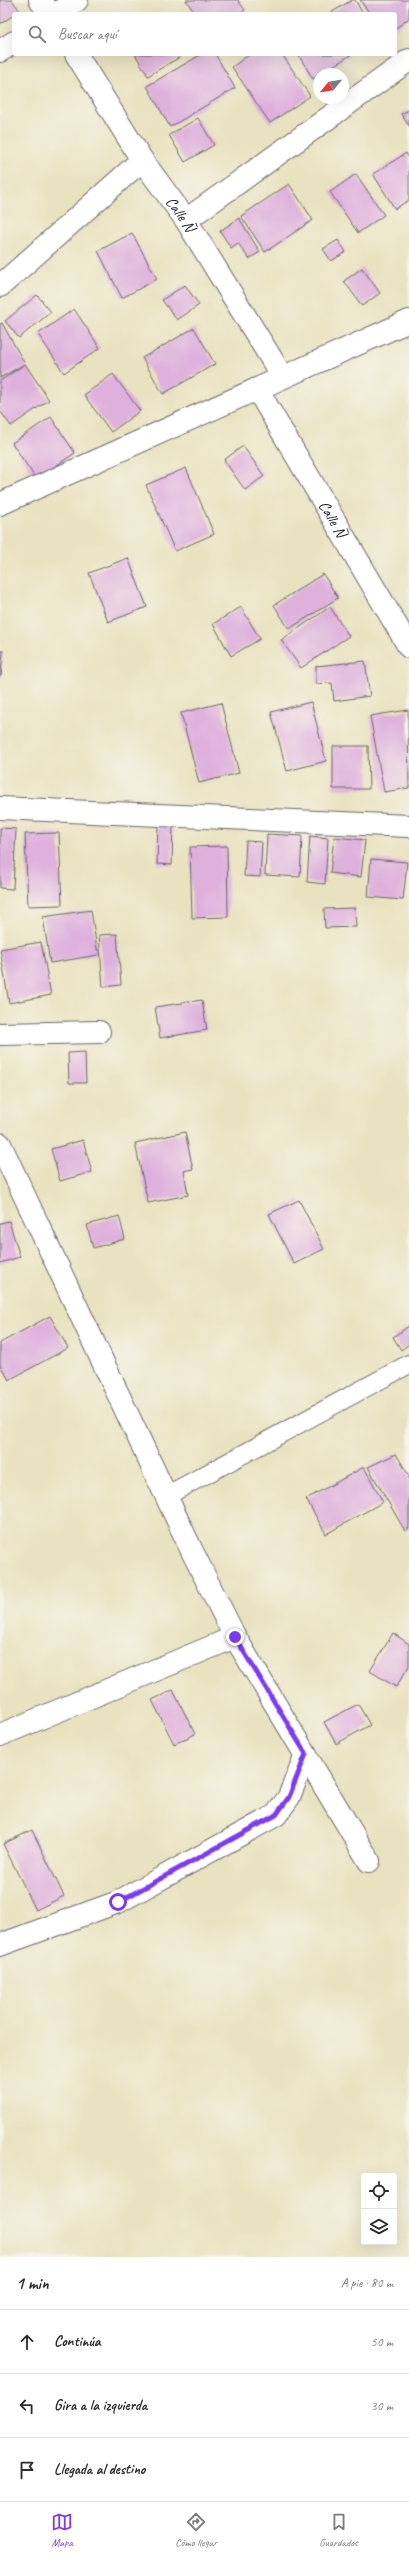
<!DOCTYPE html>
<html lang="es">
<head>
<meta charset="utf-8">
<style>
  body { margin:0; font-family:Caveat,sans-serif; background:#f2f2f3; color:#2b2b33 }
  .controls { position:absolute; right:12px; bottom:12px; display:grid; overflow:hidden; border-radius:4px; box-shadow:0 4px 16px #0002 }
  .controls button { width:36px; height:36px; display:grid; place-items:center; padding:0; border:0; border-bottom:1px solid #e1e1e2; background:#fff; color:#2b2b33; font:20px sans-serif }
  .compass { position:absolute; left:313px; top:68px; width:36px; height:36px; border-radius:50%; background:#fff; box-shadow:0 4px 16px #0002; rotate:240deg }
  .stop { position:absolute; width:12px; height:12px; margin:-9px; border:3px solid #7c3aed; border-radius:50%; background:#fff }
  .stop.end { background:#7c3aed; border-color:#fff; box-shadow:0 1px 4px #0008 }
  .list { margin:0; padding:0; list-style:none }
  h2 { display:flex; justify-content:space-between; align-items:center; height:52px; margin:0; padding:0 16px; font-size:17px }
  h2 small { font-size:13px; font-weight:400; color:#7c7c81 }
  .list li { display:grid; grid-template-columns:26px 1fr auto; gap:12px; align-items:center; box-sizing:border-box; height:64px; padding:0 16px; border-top:1px solid #e1e1e2 }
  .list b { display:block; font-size:15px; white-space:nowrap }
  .list em { font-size:13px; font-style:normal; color:#7c7c81 }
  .icon { flex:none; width:22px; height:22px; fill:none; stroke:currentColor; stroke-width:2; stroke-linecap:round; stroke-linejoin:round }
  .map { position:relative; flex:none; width:409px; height:2257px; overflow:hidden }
  .search { position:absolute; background:#fff; box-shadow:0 4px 16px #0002; left:12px; right:12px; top:12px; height:44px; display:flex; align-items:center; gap:10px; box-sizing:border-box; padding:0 14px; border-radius:4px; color:#7c7c81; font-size:15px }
  .sheet { height:244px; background:#fff }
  nav { display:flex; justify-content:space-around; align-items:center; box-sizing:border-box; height:56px; border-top:1px solid #e1e1e2; background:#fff; font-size:11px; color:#7c7c81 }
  nav a { display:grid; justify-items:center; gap:2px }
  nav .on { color:#7c3aed }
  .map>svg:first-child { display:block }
</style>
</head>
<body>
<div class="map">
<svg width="409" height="2257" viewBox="0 0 409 2257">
  <rect width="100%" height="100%" fill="#f7f3e8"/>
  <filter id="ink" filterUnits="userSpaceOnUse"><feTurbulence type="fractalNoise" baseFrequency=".025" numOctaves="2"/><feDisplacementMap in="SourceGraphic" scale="8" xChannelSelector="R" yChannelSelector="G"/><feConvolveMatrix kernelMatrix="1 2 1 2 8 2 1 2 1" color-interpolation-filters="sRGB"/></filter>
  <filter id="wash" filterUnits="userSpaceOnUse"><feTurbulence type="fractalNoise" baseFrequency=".012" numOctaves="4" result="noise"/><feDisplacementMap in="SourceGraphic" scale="16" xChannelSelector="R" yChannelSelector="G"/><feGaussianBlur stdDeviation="0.9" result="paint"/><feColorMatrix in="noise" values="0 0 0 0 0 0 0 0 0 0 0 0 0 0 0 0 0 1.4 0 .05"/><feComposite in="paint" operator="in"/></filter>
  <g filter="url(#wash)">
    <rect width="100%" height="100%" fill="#e9e2c0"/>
    <g id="blocks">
      <path fill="#deb1dd" d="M0,0H12L20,11L0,24Z
        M186,0H238L245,10L240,14H195Z
        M352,0H355L363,14H329Z
        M360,0H409V18L395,29V14H370Z
        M135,54H185L148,76Z
        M202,54H215L235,88L170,127L147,86Z
        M250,54H282L310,96L270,123L232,67Z
        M298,54H352L313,79Z
        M409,110V126L401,114Z
        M198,118L214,145L185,162L169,135Z
        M406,153L409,158V200L395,209L373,174Z
        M356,174L384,215L358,233L330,192Z
        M289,184L313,220L265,252L241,216Z
        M239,218L260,252L249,259L238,243L231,248L220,231Z
        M132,233L157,279L122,298L98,251Z
        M338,240L346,252L331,261L323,249Z
        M362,268L380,293L362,306L344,281Z
        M185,285L199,305L177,320L162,300Z
        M37,295L51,312L19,338L5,321Z
        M74,309L100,348L64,373L38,334Z
        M2,323L25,364L0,378V324Z
        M194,328L215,364L163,394L142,358Z
        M25,364L49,400L11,426L0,411V381Z
        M113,374L140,411L111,432L84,395Z
        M51,417L75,453L36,479L12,443Z
        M243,446L264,476L245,490L224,460Z
        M186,468L214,534L175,551L146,485Z
        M128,558L147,607L108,622L89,573Z
        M323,574L338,598L289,629L274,605Z
        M241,607L260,639L231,656L213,624Z
        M330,607L349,636L301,668L281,640Z
        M0,651H3L1,676H0Z
        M365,661L370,696L334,701L332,683L316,684V666Z
        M311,702L326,761L287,771L271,712Z
        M221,703L239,773L199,783L181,713Z
        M408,710L409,788L384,792L370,716Z
        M333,746H368L369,789H333Z
        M158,822L173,823L172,865L157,864Z
        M0,828L16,829L13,889L0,888Z
        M59,833L62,905L28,906L25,834Z
        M267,834L302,836L300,877L265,875Z
        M310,836L328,838L325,884L307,882Z
        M334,837L365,840L361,877L330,873Z
        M246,841L262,842L260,877L244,876Z
        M227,846L228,917L192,918L190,847Z
        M371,859L407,862L403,900L368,897Z
        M355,908L356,927L325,928L324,909Z
        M91,910L98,955L50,963L43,917Z
        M117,934L121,985L103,987L99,935Z
        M41,942L51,995L9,1003L0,949Z
        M202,1000L207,1030L160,1038L155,1007Z
        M85,1052L86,1083H69L68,1053Z
        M185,1132L193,1169L184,1171L188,1195L148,1203L135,1143Z
        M83,1140L92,1172L60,1181L51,1149Z
        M299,1200L324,1249L294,1264L269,1214Z
        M119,1216L125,1239L93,1248L87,1225Z
        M9,1221L20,1257L0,1263V1223Z
        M50,1316L68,1348L9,1380L0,1365V1343Z
        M409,1326V1344L401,1350L393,1337Z
        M396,1454L409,1476V1528L405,1531L368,1467Z
        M364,1467L383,1502L326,1534L306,1499Z
        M393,1633L409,1644V1666L396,1687L370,1671Z
        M173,1690L195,1734L174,1744L152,1700Z
        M358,1704L370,1725L336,1744L324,1722Z
        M32,1830L64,1896L36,1910L3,1844Z"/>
    </g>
  </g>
  <g filter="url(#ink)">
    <use href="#blocks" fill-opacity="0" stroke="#68656a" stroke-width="1"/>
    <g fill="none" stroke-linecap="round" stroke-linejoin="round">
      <g stroke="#68656a" stroke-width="20">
        <path id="service" d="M166,1496L409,1364"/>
      </g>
      <g stroke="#68656a" stroke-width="24">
        <g id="minor">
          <path d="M40,0L50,14"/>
          <path d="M56,14L77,0"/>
          <path d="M0,51L14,42"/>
          <path id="s1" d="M76,54L142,160L186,220L282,376"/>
          <path d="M186,220L409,60"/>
          <path d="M0,286L142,160"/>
          <path id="s2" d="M257,389L409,647"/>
          <path d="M0,504L409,321"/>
          <path d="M0,808L409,826"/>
          <path d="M0,1034L99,1032"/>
          <path d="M0,1144L193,1553L235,1637L369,1861"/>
          <path d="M0,1735L235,1637"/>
          <path d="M0,1945L118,1902L276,1815L289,1797L306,1754"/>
        </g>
      </g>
      <use href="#service" stroke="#fff" stroke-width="18"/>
      <use href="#minor" stroke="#fff" stroke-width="22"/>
    </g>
  </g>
  <g fill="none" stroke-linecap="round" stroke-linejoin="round" filter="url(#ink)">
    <path stroke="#7c3aed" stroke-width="5" d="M118,1902L276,1815L289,1797L306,1754L235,1637"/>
  </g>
  <g text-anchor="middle" stroke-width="3.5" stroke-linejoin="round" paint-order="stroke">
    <g font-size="16" fill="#22223b" stroke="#f7f3e8">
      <text dy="6" stroke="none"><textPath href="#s1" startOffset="191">Calle Ñ</textPath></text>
      <text dy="6" stroke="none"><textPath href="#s2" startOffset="150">Calle Ñ</textPath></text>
    </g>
  </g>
</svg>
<div class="controls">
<button><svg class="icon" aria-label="locate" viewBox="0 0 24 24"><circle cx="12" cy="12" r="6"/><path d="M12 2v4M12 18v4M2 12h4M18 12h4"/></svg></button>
<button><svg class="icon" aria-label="layers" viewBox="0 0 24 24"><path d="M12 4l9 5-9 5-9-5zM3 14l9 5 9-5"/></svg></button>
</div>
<svg class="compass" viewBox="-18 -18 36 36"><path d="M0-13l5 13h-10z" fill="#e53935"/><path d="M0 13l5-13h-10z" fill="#7c7c81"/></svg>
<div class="stop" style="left:118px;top:1902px"></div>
<div class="stop end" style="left:235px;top:1637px"></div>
<div class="search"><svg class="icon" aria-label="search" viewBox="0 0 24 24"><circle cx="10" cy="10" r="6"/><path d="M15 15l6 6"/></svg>Buscar aquí</div>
</div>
<section class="sheet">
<h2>1 min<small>A pie · 80 m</small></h2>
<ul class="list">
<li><svg class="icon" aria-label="ahead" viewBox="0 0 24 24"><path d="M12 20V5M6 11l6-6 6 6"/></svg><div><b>Continúa</b></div><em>50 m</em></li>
<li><svg class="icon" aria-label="left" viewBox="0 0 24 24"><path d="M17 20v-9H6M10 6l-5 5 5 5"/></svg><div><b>Gira a la izquierda</b></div><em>30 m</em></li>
<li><svg class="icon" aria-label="arrive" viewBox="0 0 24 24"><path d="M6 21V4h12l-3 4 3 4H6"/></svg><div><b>Llegada al destino</b></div></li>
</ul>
</section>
<nav>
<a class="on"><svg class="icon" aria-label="map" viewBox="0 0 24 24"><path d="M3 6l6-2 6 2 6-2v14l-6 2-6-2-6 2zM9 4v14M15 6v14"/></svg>Mapa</a>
<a><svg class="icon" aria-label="directions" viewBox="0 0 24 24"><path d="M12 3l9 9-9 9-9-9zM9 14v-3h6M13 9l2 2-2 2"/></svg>Cómo llegar</a>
<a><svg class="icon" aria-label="saved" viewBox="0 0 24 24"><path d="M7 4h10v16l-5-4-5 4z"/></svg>Guardados</a>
</nav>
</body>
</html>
